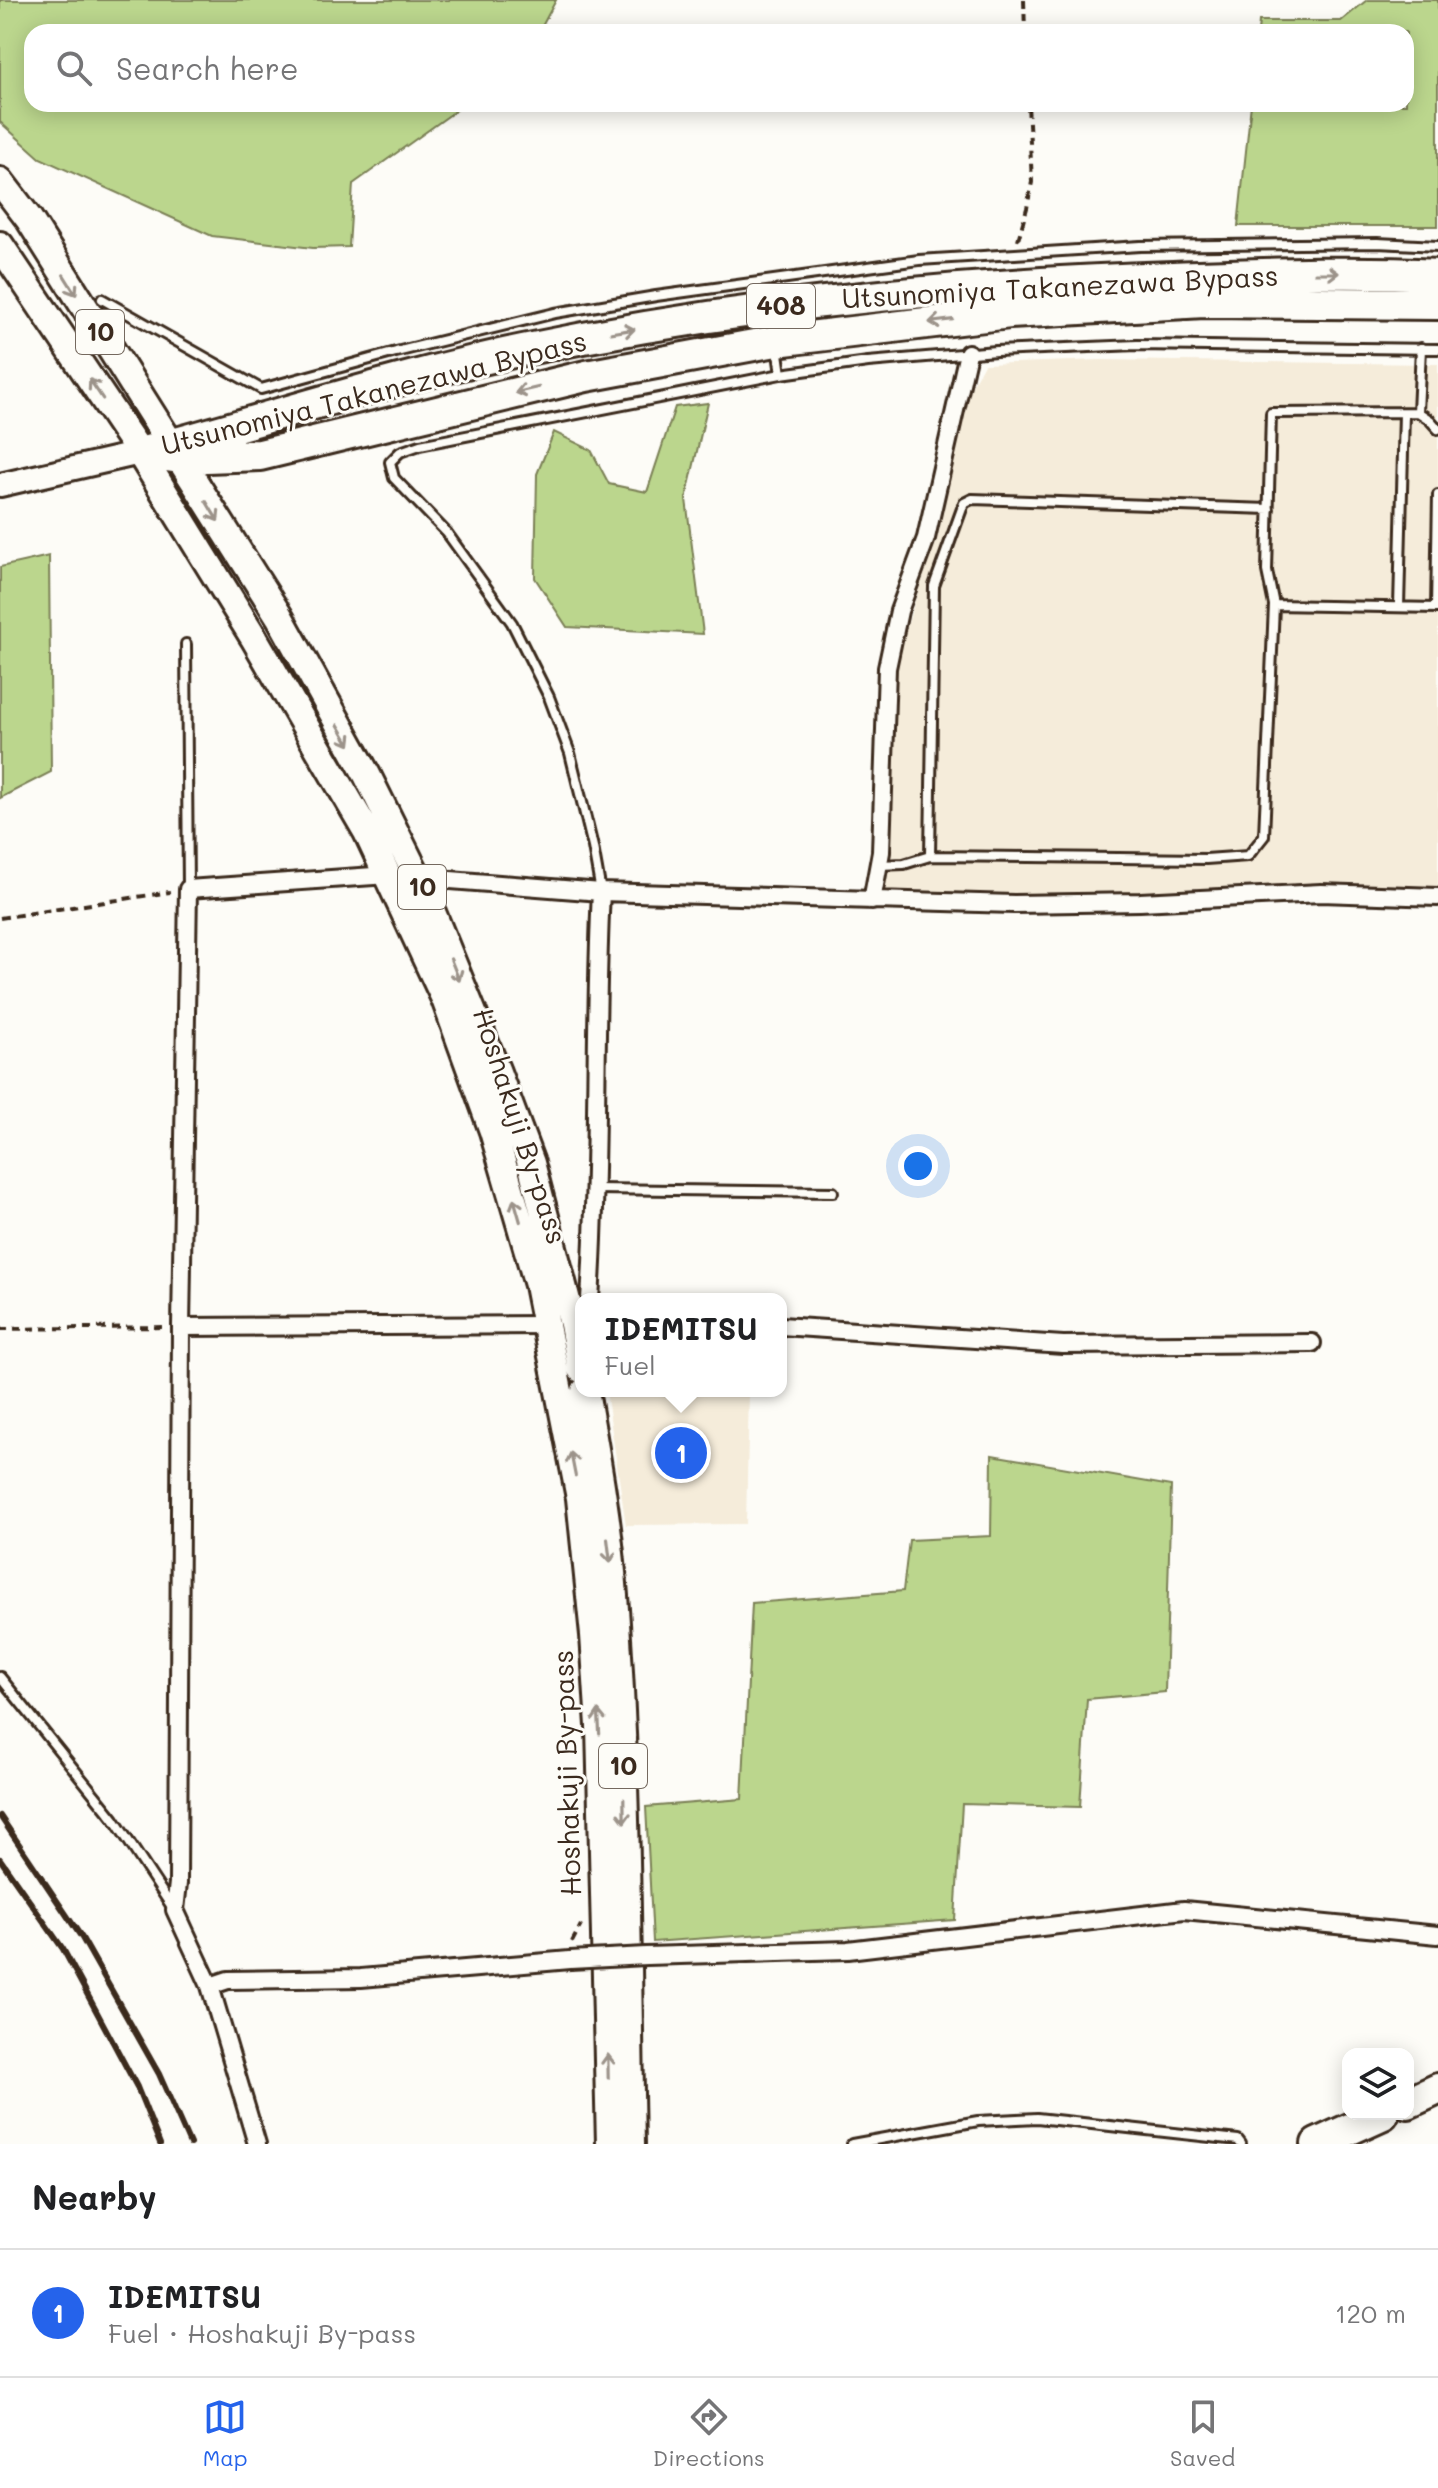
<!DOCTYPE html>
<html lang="en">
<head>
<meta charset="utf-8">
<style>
  body { margin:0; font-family:Mali,sans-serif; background:#f6f6f6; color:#202124 }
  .controls { position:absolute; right:24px; bottom:24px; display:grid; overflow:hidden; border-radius:16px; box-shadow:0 4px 20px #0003 }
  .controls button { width:72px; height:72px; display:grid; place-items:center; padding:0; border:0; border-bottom:2px solid #e0e0e0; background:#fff; color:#202124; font:40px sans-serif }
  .you { position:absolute; left:918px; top:1166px; width:28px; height:28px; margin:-20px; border:6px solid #fff; border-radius:50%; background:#1a73e8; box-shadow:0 0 0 12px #1a73e833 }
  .badge { display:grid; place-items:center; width:52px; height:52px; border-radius:50%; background:#2563eb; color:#fff; font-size:26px; font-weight:700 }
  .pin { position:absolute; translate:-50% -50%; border:4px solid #fff; box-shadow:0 2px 8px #0006 }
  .popup { position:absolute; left:575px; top:1293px; width:212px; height:104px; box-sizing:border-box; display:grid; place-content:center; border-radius:16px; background:#fff; filter:drop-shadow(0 2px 6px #0005); font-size:26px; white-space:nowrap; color:#757577 }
  .popup b { font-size:30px; color:#202124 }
  .popup::after { content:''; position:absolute; left:50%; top:100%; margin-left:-16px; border:16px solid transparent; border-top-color:#fff }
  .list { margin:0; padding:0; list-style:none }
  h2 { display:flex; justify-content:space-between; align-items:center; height:104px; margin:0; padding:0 32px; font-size:34px }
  h2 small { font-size:26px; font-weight:400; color:#757577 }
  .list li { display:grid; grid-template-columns:52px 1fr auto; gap:24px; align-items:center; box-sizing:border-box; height:128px; padding:0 32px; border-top:2px solid #e0e0e0 }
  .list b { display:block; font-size:30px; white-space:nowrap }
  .list p { margin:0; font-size:26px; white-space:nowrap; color:#757577 }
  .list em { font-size:26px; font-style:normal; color:#757577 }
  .icon { flex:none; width:44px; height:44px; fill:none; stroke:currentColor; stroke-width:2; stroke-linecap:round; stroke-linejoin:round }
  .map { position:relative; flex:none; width:1438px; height:2144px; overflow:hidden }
  .search { position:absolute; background:#fff; box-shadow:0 4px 20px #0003; left:24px; right:24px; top:24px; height:88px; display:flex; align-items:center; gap:20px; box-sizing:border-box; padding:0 28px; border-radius:24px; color:#757577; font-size:30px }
  .sheet { height:232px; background:#fff }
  nav { display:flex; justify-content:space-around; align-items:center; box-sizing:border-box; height:112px; border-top:2px solid #e0e0e0; background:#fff; font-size:22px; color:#757577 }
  nav a { display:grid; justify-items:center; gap:4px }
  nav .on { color:#2563eb }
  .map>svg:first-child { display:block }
</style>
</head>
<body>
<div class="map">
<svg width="1438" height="2144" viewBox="0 0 1438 2144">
  <rect width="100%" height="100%" fill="#fdfcf7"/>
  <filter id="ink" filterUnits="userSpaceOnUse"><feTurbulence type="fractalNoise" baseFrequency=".0125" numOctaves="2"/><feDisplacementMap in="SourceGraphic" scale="16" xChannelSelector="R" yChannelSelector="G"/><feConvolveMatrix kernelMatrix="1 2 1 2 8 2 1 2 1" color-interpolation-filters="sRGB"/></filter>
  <g filter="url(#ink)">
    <path fill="#f5ecda" d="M1100,360L1438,364V891L1025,898L889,895L884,891L891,857L895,664L939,525L969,391L984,364Z
      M606,1391H749L746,1524L626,1525Z"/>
    <path fill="#bbd68d" stroke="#7b8056" stroke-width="2" d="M0,0H556L539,32H32V104H465L353,184L349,247L313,248L212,236L40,158L0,122Z
      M1367,0H1438V226H1238L1251,104H1406V32H1258L1259,21H1341Z
      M708,403L686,499L703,634L567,627L535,578L537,474L554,432L591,450L609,484L647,492L675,407Z
      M49,556L51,772L0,798V567Z
      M992,1455L1171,1486L1165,1692L1087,1699L1080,1807L962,1804L955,1920L653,1942L646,1807L742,1799L752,1603L903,1591L909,1540L991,1536Z"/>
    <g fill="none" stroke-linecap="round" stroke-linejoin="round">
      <g stroke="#3b2a1e" stroke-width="14">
        <path id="lane" d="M102,299L261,389L396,352L555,313L656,296L919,260L1140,246L1377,243L1438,246
          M777,346L781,374
          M1418,412L1421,348
          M1274,605L1438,608
          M1399,607L1404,413
          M1436,608L1438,495
          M186,644L188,889
          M930,856L934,586L964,503L972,499L1269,509
          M879,865L904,864L930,856L1206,859L1248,856L1264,836L1274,605L1267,571L1271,413L1418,412L1430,420L1438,429
          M601,892L593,847L570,753L549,697L512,623L447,533L394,478L390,462L400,452L420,445L781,374L868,362L996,351L1137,345L1438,349
          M595,1189L833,1192
          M0,1677L114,1819L174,1910
          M852,2144L978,2121L1037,2118L1238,2140L1241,2144"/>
      </g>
      <g stroke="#3b2a1e" stroke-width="22">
        <path id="street" d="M872,901L881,852L887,668L899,611L926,538L968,353
          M590,1299C599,1163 594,1027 601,892
          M781,1326L1063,1345L1312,1343
          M181,1327L551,1325
          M646,1956L848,1950L1184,1910L1438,1935
          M210,1986L228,1980L361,1978L570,1960
          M257,2144L210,1986L175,1910L178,1883L181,1327L188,889L388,875L601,892L1014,904L1140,902L1321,893L1438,897"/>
      </g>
      <g stroke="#3b2a1e" stroke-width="28">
        <path id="secondary" d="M0,485L140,453"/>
      </g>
      <g stroke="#3b2a1e" stroke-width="32">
        <path id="primary" d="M0,181L29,219L279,616L367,775L418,878L497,1072L531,1163L573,1324L581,1369
          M0,245L140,453L254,638L367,832L445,999L493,1131L538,1285L580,1498L594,1635L600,1726L610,2144
          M585,1391C597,1459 609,1527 614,1596C628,1778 627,1962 631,2144"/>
      </g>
      <g stroke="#3b2a1e" stroke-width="36">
        <path id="highway" d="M140,453C268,419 394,377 523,350C737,305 955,284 1173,277C1261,274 1350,270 1438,275
          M166,456L180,458L260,455L586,376L776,341L1010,313L1204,302L1438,304
          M1408,2103L1438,2089
          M1317,2144L1383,2114"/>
      </g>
      <path stroke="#3b2a1e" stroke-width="4" stroke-dasharray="8 6" stroke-linecap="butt" d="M1024,0L1025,32
        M1018,240L1027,208L1032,182L1028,104
        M0,918L170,892
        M0,1329L166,1327
        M572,1942L581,1925"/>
      <use href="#lane" stroke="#fdfcf7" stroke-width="8"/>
      <use href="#street" stroke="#fdfcf7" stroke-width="16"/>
      <use href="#secondary" stroke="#fdfcf7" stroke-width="22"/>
      <use href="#primary" stroke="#fdfcf7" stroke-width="26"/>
      <use href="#highway" stroke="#fdfcf7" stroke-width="30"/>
      <path stroke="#3b2a1e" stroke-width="6" d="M0,1816L82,1938L159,2074L190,2144
        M0,1859L63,1949L137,2087L160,2144"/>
      <g stroke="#3b2a1e" stroke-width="22" stroke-linecap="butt">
        <path id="street-bridge" d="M570,1960L646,1956"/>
      </g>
      <use href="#street-bridge" stroke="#fdfcf7" stroke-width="16"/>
    </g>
    <defs><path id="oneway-shaft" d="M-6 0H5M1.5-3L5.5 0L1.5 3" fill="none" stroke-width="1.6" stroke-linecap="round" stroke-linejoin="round" transform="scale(2)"/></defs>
    <g stroke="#9c938a">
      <use href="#oneway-shaft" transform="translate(1327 273)"/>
      <use href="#oneway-shaft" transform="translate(70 285) rotate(58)"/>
      <use href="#oneway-shaft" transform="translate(941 321) rotate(173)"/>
      <use href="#oneway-shaft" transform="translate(623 331) rotate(-9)"/>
      <use href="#oneway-shaft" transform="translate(96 389) rotate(-124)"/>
      <use href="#oneway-shaft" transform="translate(527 390) rotate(167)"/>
      <use href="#oneway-shaft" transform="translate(212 511) rotate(59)"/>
      <use href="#oneway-shaft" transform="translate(344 735) rotate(60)"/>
      <use href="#oneway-shaft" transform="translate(455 970) rotate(68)"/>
      <use href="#oneway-shaft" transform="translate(517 1210) rotate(-106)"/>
      <use href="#oneway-shaft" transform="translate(573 1464) rotate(-101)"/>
      <use href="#oneway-shaft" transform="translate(609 1551) rotate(83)"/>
      <use href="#oneway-shaft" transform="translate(599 1722) rotate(-93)"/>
      <use href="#oneway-shaft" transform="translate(624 1811) rotate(89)"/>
      <use href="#oneway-shaft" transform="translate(608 2066) rotate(-91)"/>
    </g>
  </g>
  <g text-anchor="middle" stroke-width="6" stroke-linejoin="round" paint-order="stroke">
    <g fill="#fdfcf7" stroke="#75695f" stroke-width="2">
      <rect x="747" y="284" width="68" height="44" rx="6"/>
      <rect x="76" y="310" width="48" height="44" rx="6"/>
      <rect x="398" y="865" width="48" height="44" rx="6"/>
      <rect x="599" y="1744" width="48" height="44" rx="6"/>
    </g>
    <g font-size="26" font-weight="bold" fill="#3b2a1e">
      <text x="781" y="315">408</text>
      <text x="100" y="341">10</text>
      <text x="422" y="896">10</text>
      <text x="623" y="1775">10</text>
    </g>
    <g font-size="28" fill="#3b2a1e" stroke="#fdfcf7">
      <text transform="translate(1060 287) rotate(-3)" y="10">Utsunomiya Takanezawa Bypass</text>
      <text transform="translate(374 393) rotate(-14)" y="10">Utsunomiya Takanezawa Bypass</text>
      <text transform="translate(520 1126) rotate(72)" y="10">Hoshakuji By-pass</text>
      <text transform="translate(567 1773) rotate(-92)" y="10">Hoshakuji By-pass</text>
    </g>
  </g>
</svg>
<div class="controls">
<button><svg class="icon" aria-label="layers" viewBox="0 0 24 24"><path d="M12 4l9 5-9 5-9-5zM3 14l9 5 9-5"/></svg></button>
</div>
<div class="you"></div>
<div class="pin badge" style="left:681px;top:1453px">1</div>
<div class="popup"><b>IDEMITSU</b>Fuel</div>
<div class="search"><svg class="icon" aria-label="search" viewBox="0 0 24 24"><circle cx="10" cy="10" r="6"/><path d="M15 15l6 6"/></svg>Search here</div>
</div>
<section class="sheet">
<h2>Nearby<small></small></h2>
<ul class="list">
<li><span class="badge">1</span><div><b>IDEMITSU</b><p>Fuel · Hoshakuji By-pass</p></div><em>120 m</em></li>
</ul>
</section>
<nav>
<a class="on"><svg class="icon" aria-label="map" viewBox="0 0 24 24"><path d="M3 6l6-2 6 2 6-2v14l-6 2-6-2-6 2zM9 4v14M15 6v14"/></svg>Map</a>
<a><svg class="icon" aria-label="directions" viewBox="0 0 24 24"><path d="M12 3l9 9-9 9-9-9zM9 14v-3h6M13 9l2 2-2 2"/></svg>Directions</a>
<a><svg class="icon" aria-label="saved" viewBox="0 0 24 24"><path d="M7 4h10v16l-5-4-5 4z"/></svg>Saved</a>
</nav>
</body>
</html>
